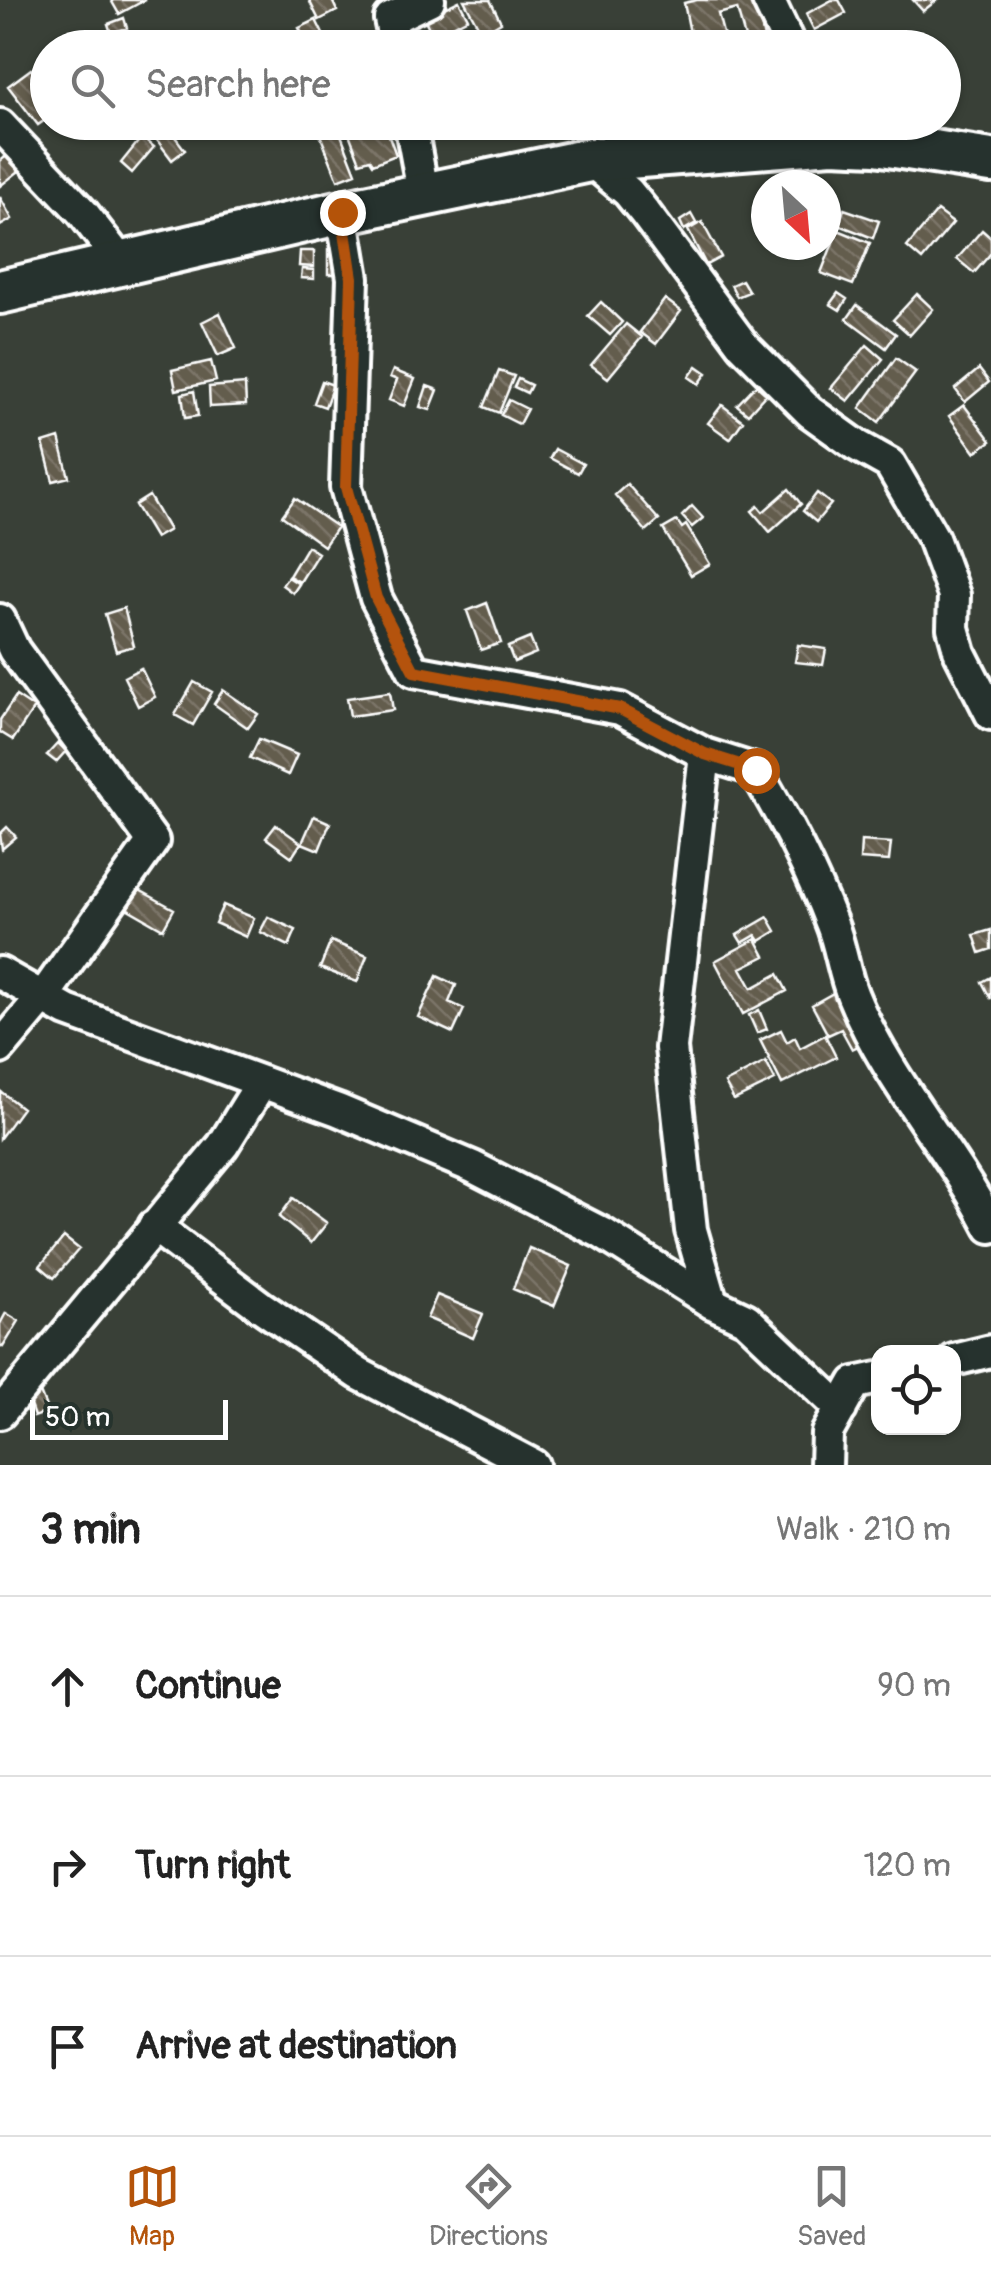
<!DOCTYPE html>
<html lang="en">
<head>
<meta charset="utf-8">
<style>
  body { margin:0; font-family:Pangolin,sans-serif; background:#f2f2f2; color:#222 }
  .controls { position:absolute; right:30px; bottom:30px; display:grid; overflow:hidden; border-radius:20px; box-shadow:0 2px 8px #0004 }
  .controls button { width:90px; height:90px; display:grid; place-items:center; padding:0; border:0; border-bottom:2px solid #e0e0e0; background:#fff; color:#222; font:50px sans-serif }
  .compass { position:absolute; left:751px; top:170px; width:90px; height:90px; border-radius:50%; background:#fff; box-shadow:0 2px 8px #0004; rotate:154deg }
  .scale { position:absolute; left:30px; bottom:25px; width:198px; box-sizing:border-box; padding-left:10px; border:5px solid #fff; border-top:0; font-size:28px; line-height:35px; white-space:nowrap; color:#fff; -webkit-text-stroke:8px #26332d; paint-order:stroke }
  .stop { position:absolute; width:30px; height:30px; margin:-22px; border:8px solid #b45309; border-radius:50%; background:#fff }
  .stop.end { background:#b45309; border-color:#fff; box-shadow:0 2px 10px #0008 }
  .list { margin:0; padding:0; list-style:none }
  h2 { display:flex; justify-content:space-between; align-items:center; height:130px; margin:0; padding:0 40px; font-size:42px }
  h2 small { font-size:32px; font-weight:400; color:#767676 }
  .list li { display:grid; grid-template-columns:65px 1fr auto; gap:30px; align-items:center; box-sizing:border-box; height:180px; padding:0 40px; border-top:2px solid #e0e0e0 }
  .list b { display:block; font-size:38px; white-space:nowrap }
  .list em { font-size:32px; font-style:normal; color:#767676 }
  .icon { flex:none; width:55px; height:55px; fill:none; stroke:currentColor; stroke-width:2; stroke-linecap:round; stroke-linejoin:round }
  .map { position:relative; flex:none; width:991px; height:1465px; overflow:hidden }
  .search { position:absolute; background:#fff; box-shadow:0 2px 8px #0004; left:30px; right:30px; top:30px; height:110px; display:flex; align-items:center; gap:25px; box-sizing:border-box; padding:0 35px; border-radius:55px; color:#767676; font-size:38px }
  .sheet { height:670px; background:#fff }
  nav { display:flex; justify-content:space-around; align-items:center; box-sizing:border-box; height:140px; border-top:2px solid #e0e0e0; background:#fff; font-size:28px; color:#767676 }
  nav a { display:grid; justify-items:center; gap:5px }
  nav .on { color:#b45309 }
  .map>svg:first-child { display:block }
</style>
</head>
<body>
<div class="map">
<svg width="991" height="1465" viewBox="0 0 991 1465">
  <defs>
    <pattern id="building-back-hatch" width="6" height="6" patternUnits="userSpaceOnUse" patternTransform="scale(2.5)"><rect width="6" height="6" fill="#645d4d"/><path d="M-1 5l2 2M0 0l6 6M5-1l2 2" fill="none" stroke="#7b7568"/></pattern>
  </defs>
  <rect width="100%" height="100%" fill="#394037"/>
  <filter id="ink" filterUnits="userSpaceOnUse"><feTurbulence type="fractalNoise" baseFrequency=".01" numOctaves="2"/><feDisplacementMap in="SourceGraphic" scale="20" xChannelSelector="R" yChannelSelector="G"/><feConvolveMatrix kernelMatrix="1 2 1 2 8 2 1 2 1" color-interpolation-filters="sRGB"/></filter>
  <g filter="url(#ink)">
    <path fill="url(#building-back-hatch)" stroke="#fff" stroke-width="2.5" d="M111,0H145L119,14Z
      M309,0H332L337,11L319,20Z
      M464,0H490L501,22L482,33Z
      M697,0H756L766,48H739L747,45L737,9L718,14L727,48H693L684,3Z
      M832,0H839L846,13L814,30L806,14Z
      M913,0H937L923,11Z
      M459,1L468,18L433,36L424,18Z
      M124,18L127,28L111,33L108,24Z
      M316,20L330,48H309L299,28Z
      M31,69L39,80L32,85L45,102L48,101V118L38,125L8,86Z
      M315,122H336L356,173L338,180Z
      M371,122H384L396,155L373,164L370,159L360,162L348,131Z
      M579,122H607L585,134Z
      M170,130L185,150L172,160L157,140Z
      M142,137L154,147L132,173L121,163Z
      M16,149L28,164L0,186V161Z
      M0,197L12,219L0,226Z
      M844,209L879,221L873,238L839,225Z
      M937,211L953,223L922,260L907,247Z
      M691,214L696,223L684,230L680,221Z
      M702,222L721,257L706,265L688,230Z
      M838,230L870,243L853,285L821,273Z
      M982,230L991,238V253L974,273L957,259Z
      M328,249H345L344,274H328Z
      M300,251H314V267L299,266Z
      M302,269L314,270V279L301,278Z
      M742,280L749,292L737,297L731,285Z
      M838,293L847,299L840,310L830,304Z
      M917,294L933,309L910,335L893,320Z
      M665,299L681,311L656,344L640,332Z
      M601,302L622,322L610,335L588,316Z
      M857,305L896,334L886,348L847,319Z
      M220,313L236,348L218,356L202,322Z
      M626,324L642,337L608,378L591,365Z
      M867,345L883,359L848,401L831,388Z
      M896,358L916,372L879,422L860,408Z
      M211,361L216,381L176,390L172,370Z
      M697,366L707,373L699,384L689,377Z
      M979,369L989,382L965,402L955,389Z
      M393,370L415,379L404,406L389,400L397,380L390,377Z
      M499,371L514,376L499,413L484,407Z
      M518,379L531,385L527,393L514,387Z
      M322,381L333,385L325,407L314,403Z
      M245,384L246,405L210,407L209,387Z
      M756,385L766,394L748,414L737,405Z
      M427,386L438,390L430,410L420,407Z
      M194,391L198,416L185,418L182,394Z
      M509,400L527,409L519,424L501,415Z
      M722,405L743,421L730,439L708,423Z
      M964,405L991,441L975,452L949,416Z
      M59,438L69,477L53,481L43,443Z
      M555,449L583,464L578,473L550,458Z
      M627,484L659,520L646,531L615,495Z
      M789,489L801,504L770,532L752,511L758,506L763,512Z
      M817,493L831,504L816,522L803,511Z
      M149,496L169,530L155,538L135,505Z
      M295,498L337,527L324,546L282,516Z
      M692,506L703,518L692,527L682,516Z
      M677,521L682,528L686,525L710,564L691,575L663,529Z
      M307,546L318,553L300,582L289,576Z
      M288,577L299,584L293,593L282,585Z
      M487,603L501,643L481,650L467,611Z
      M124,608L134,646L116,651L105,614Z
      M530,638L536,653L514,662L508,647Z
      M798,645L826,649L823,665L795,662Z
      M141,668L155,697L138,706L124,677Z
      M194,682L212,692L193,725L175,715Z
      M223,690L258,714L248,728L214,704Z
      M390,692L393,710L350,716L347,698Z
      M16,696L34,708L13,740L0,732V720Z
      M259,739L297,755L288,775L250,758Z
      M58,743L66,751L56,762L47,755Z
      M314,816L330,823L319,850L302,843Z
      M276,825L301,843L292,857L266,838Z
      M7,827L16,837L2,849L0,834Z
      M861,841L891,843L889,861L860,859Z
      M134,887L174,909L163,929L123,906Z
      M223,905L254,918L246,937L215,923Z
      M268,917L296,930L289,946L260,932Z
      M768,917L776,931L760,941L756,935L742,943L737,935Z
      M991,930V949L980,953L974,935Z
      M756,939L765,956L741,968L752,988L778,974L787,991L743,1014L715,961Z
      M331,941L367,956L357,982L320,968Z
      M437,976L456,985L449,1002L464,1009L453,1033L418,1017Z
      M991,977V999L982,982Z
      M835,992L863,1044L852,1049L841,1029L828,1035L812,1005Z
      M759,1010L767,1029L757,1033L749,1015Z
      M781,1030L787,1042L795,1037L800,1048L825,1035L836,1057L782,1084L760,1040Z
      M766,1062L775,1080L734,1100L725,1083Z
      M0,1091L22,1108L0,1138Z
      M293,1198L327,1223L311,1243L279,1217Z
      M64,1237L79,1249L54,1278L40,1266Z
      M529,1248L571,1266L554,1306L513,1289Z
      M437,1295L483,1314L473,1338L427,1318Z
      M6,1313L19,1321L3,1347L0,1345V1324Z
      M40,1392L48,1412L34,1417L27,1396Z"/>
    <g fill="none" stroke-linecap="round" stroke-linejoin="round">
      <g stroke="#fff" stroke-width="38">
        <path id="street" d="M768,0L791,48
          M396,48L390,19L429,0
          M410,122L424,197
          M0,125L83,213L121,262
          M590,160L628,192L645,213L743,345L810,412L856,445L890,464L933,538L954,595L953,628L960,653L991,714
          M342,212L353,278L346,487L376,598L414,671L620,709L705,754L671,1048L691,1230L712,1303
          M0,620L14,650L153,841L43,997L0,1048
          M705,754L755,770C784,818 811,870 831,922C841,946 843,972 853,996C887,1080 950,1148 991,1227
          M0,973L67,1011L338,1110L473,1167L602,1233L712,1303L746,1319L841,1409
          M154,1226L260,1306L359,1374L533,1465
          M954,1360L991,1351
          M0,1413L223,1145L262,1082
          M826,1465L827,1433L855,1383L878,1378"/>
      </g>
      <g stroke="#fff" stroke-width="50">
        <path id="secondary" d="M0,292L342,212L590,160L832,141L876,143L991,161"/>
      </g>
      <use href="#street" stroke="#26332d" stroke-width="30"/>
      <use href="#secondary" stroke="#26332d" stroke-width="42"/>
    </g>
  </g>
  <g fill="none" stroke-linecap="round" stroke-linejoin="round" filter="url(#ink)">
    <path stroke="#b45309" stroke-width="12" d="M342,212L352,278L346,487L376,598L414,671L620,709L705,754L756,770"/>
  </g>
</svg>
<div class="controls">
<button><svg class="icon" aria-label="locate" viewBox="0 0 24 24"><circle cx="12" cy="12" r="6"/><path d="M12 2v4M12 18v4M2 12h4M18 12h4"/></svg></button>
</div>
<svg class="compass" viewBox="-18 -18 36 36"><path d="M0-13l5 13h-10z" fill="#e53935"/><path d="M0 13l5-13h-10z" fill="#767676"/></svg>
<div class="scale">50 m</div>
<div class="stop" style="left:756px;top:770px"></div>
<div class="stop end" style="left:342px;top:212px"></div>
<div class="search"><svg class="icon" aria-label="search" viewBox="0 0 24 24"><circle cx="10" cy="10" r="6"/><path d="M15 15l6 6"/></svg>Search here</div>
</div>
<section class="sheet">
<h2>3 min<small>Walk · 210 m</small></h2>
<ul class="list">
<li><svg class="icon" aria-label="ahead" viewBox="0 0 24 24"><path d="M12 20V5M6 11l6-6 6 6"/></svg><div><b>Continue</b></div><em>90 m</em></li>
<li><svg class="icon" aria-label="right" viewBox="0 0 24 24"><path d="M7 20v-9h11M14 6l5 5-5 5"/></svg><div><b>Turn right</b></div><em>120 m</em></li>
<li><svg class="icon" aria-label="arrive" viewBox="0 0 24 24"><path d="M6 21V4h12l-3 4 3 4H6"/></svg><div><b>Arrive at destination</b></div></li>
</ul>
</section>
<nav>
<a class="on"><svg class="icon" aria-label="map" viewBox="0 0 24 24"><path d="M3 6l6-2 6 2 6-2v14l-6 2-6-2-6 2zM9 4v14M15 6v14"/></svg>Map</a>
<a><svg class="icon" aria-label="directions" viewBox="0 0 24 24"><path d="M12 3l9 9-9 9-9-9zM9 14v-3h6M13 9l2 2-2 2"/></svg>Directions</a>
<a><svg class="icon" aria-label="saved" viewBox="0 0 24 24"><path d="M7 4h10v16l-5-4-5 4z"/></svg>Saved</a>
</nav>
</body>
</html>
